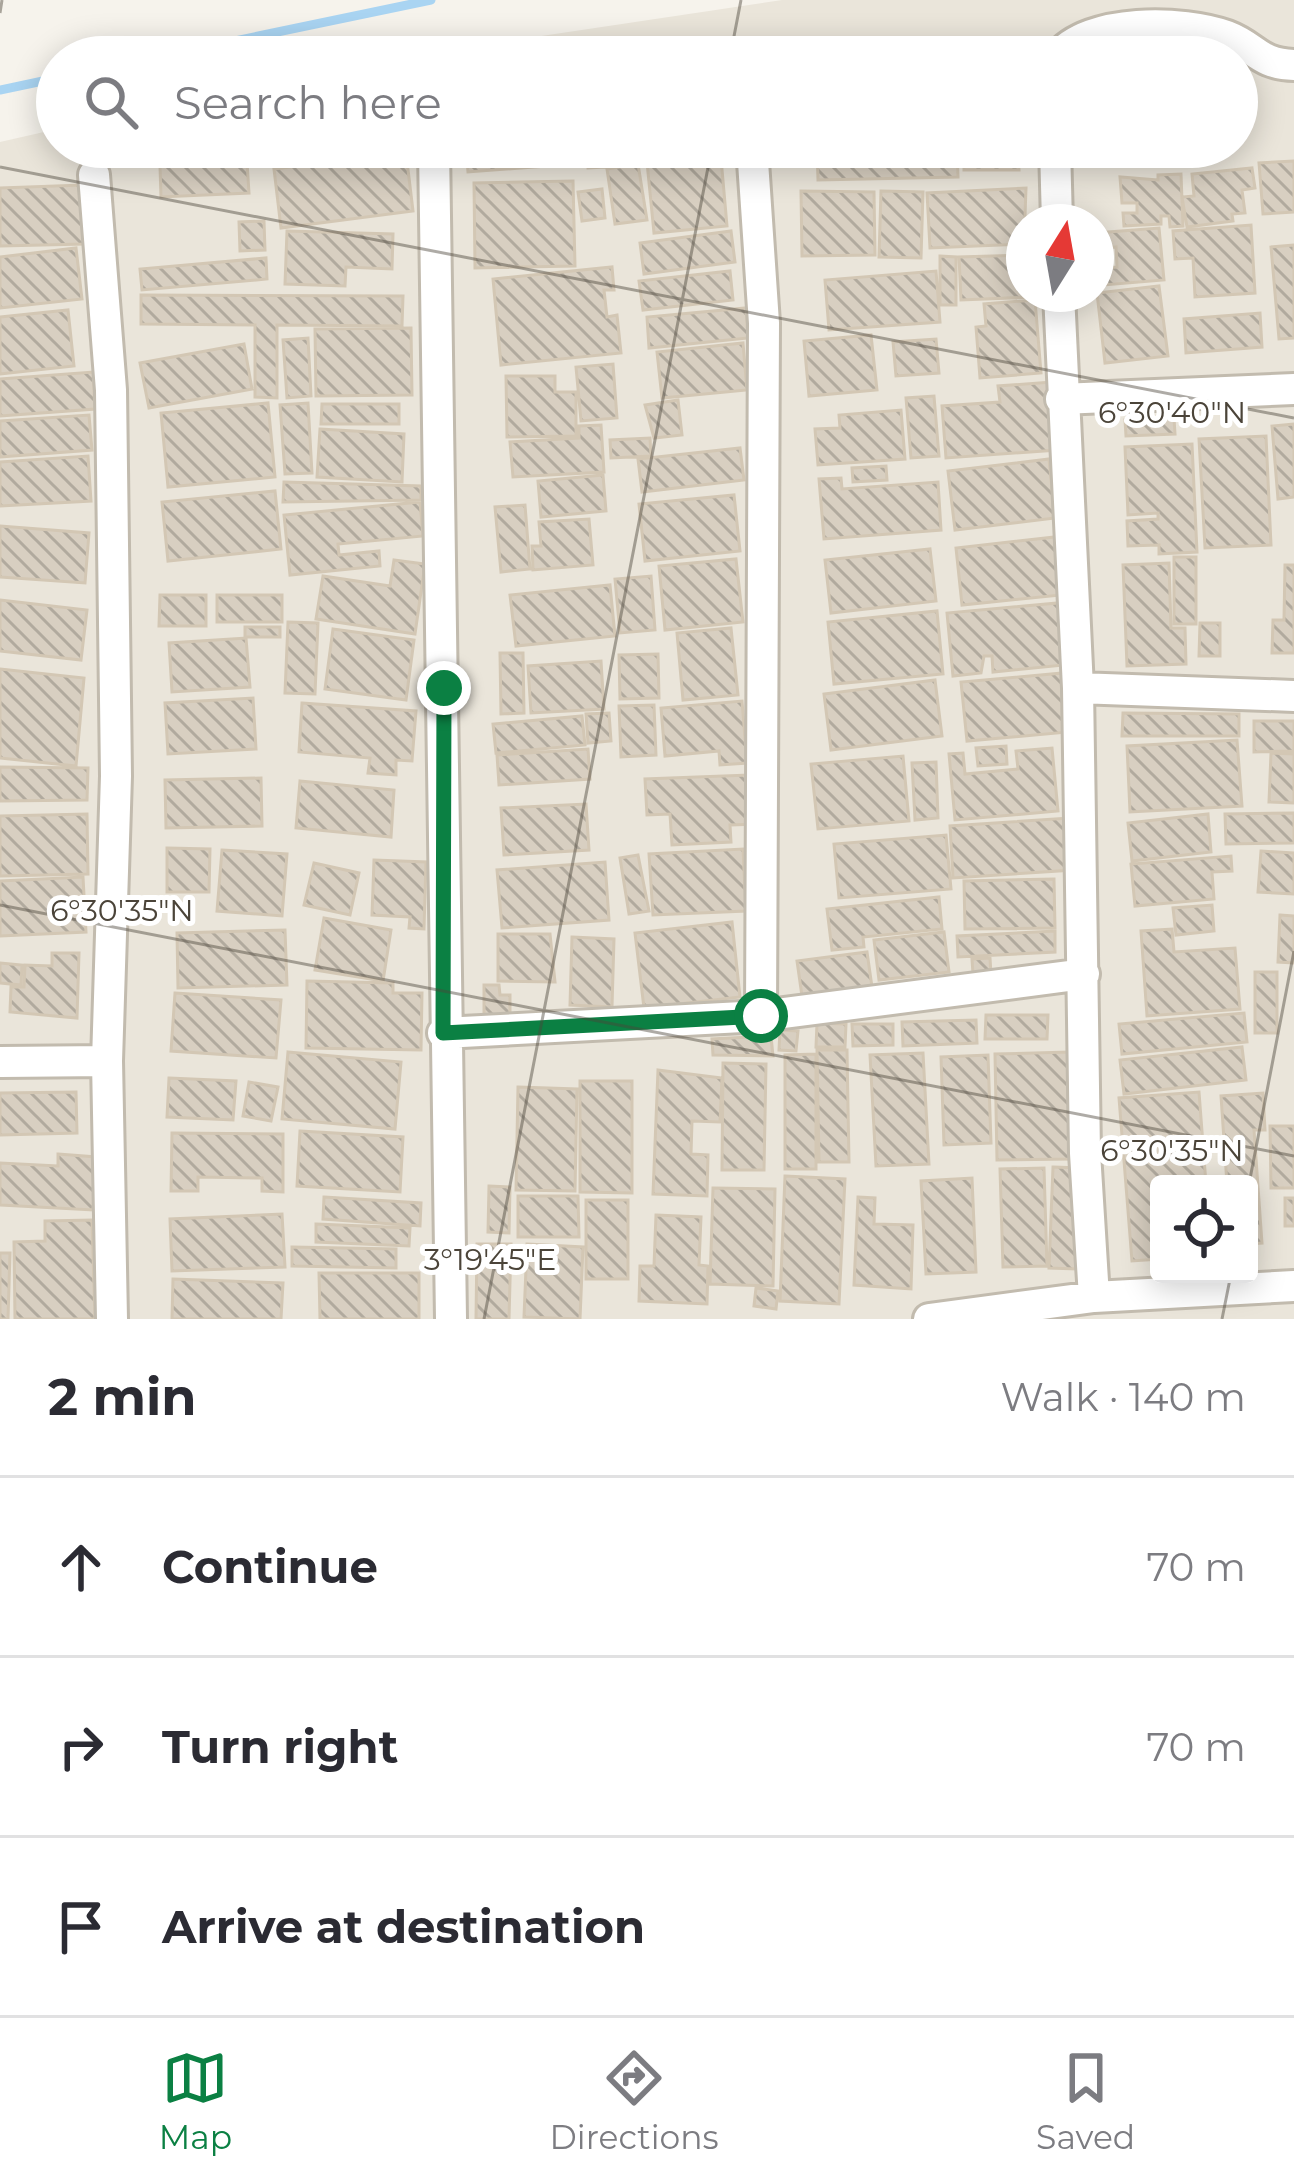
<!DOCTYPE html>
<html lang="en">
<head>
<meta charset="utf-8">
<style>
  body { margin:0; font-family:Montserrat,sans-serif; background:#f2f2f3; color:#2b2b33 }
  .controls { position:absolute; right:36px; bottom:36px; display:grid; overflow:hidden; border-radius:12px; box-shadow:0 6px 30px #0003 }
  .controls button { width:108px; height:108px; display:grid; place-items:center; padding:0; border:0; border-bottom:3px solid #e1e1e2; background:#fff; color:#2b2b33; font:60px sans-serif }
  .compass { position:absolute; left:1006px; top:204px; width:108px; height:108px; border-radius:50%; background:#fff; box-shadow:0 6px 30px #0003; rotate:11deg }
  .stop { position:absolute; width:36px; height:36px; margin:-27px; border:9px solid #0b8043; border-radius:50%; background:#fff }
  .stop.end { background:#0b8043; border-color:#fff; box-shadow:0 3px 12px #0008 }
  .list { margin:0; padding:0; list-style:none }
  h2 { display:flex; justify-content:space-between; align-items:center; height:156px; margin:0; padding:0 48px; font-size:51px }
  h2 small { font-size:39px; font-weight:400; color:#7c7c81 }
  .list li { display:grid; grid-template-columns:78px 1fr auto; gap:36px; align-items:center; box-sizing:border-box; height:180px; padding:0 48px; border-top:3px solid #e1e1e2 }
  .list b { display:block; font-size:45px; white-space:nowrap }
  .list em { font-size:39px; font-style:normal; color:#7c7c81 }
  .icon { flex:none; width:66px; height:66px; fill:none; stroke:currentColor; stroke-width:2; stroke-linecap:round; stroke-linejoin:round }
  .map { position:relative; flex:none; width:1294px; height:1319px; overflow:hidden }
  .search { position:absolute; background:#fff; box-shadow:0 6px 30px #0003; left:36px; right:36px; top:36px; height:132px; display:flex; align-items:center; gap:30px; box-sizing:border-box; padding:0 42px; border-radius:66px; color:#7c7c81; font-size:45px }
  .sheet { height:696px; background:#fff }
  nav { display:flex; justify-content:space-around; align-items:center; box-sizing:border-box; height:168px; border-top:3px solid #e1e1e2; background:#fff; font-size:33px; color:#7c7c81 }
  nav a { display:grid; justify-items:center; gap:6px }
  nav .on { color:#0b8043 }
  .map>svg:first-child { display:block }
</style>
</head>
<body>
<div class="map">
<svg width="1294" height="1319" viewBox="0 0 1294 1319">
  <defs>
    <pattern id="building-back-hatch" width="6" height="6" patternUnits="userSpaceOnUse" patternTransform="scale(3)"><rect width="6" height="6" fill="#d8cfc1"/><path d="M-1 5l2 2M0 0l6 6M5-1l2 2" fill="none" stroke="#b1aa9e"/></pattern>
  </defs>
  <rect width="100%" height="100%" fill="#f6f3ec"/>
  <path fill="#eae5da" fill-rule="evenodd" d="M782,0H1294V1319H0V142L57,129V147H1237V57H402ZM1024,222H1096V294H1024ZM1159,1184H1249V1274H1159Z"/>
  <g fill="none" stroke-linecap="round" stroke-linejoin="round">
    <path stroke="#a9d4f2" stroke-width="9" d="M158,57L431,0
      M0,90L57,78"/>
  </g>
  <path fill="url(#building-back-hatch)" stroke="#d3c7b4" stroke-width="3" d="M466,147H499L500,154L559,150V165L468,172Z
    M586,147H602L604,167L588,168Z
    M606,147H641V162L607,164Z
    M720,147L727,226L654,233L646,152Z
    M817,147H957L958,177L818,180Z
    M964,147H1018L1019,170H964Z
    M406,153L413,211L281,228L274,169Z
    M1294,161V212L1263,214L1259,163Z
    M247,162L249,193L161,197L160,166Z
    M638,164L647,220L615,224L607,169Z
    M1252,168L1255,188L1242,190L1245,213L1232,214L1233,221L1187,227L1182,197L1194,196L1192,174Z
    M1181,174L1183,226L1170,227L1169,216H1161V224L1124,226L1123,213H1137V203H1122L1120,177L1158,180V175Z
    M573,181L575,266L475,268L474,183Z
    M82,185L84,244L0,246V188Z
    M1026,188L1024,244L930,248L927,193Z
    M602,189L605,218L582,221L578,192Z
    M801,191L874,192L875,255L802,256Z
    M881,191L923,192L921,258L879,257Z
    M264,221L265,250L240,251L239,222Z
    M1251,225L1255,293L1195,297L1193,258L1175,259L1173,231Z
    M1159,228L1164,280L1104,285L1103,268L1117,267L1116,247L1096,249V233Z
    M287,231L393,234L392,269L346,267L345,286L285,284Z
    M731,231L735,262L644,274L640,243Z
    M1294,245V338L1279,339L1271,247Z
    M76,248L82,299L0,308V257Z
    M1024,255V294L1033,297L961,300L959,257Z
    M940,256L956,257V305H940Z
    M266,258L267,279L142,290L140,269Z
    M612,267L614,290H604L607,317L617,315L621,353L501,365L493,279Z
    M730,271L733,300L643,310L639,281Z
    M936,271L940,322L829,330L825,280Z
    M1159,286L1168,356L1105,363L1097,293Z
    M141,295L403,296L402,326L277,325V398L255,397V325L141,324Z
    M1035,300L1041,373L980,378L976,327L986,326L984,304Z
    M746,308L748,338L649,348L647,317Z
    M68,310L74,366L0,374V317Z
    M1260,313L1262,347L1186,353L1184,319Z
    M411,328L412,395L316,396L315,329Z
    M871,335L877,390L809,396L804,341Z
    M308,338L311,396L287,398L283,340Z
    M936,339L939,373L896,376L893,342Z
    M743,343L747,390L662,398L657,352Z
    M244,344L252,389L149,408L140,363Z
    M613,364L617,418L581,421L576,367Z
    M93,372L95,409L0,416V379Z
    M506,376H555V392H576V436L507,437Z
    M1051,382L1057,450L946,458L942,406L1000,402L998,386Z
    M934,396L939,456L911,458L906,398Z
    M678,400L682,435L654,438L645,405Z
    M268,403L275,477L168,487L161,413Z
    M308,403L312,473L285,474L280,405Z
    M322,404H399V424H321Z
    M901,410L905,459L818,465L815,429L840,428L839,415Z
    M89,415L92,450L0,457V421Z
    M1174,418L1175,434L1126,436L1125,420Z
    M1294,424V497L1278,499L1272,426Z
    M601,425L604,472L513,477L510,442L579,438V426Z
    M320,429L404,434L402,482L317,477Z
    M1266,436L1271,545L1205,548L1199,439Z
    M650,438L651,456L611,458L610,440Z
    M1192,444L1197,552L1159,554V545L1128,546L1127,521L1158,519V513L1128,515L1125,447Z
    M740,448L744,480L642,492L638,459Z
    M88,456L91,501L0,506V462Z
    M1049,459L1055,518L955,530L948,471Z
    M886,466L887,480L853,482L852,468Z
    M603,475L606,511L541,517L538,481Z
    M841,478L842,489L938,482L941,530L824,539L819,479Z
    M284,482L421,486V500L283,502Z
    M275,491L281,549L168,561L162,502Z
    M734,495L740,551L645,561L639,504Z
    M420,502L423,536L338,544L339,555L379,551L380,566L290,575L284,515Z
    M525,505L530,569L501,572L495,507Z
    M589,519L593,565L533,570L532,546H541L539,522Z
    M0,526L89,533L85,583L0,577Z
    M1055,537L1061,595L962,605L956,548Z
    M930,549L936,601L831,613L825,560Z
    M1174,557H1196V624H1174Z
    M736,559L743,622L665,630L659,566Z
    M394,560L425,564L415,634L316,619L323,576L390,586Z
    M1169,563L1171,628H1185L1186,664L1127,666L1123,565Z
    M1285,565H1294V653H1272L1273,620H1284Z
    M651,576L655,630L620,633L615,579Z
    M610,585L615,636L516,646L510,595Z
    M160,595H206V626H159Z
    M217,595H282V622H217Z
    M0,600L87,610L81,660L0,651Z
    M1058,603L1064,665L993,672L992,656H984L981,673L953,676L947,613Z
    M937,611L943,674L834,684L828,622Z
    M288,622L318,623L315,694L285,693Z
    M1200,623H1220V656H1199Z
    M245,627H280V637H245Z
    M731,628L738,695L683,700L677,633Z
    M333,629L414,640L406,700L325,689Z
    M246,638L250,687L172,692L169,643Z
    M500,653H523L524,713L501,714Z
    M658,654L659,698L620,699L619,655Z
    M601,661L604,709L531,713L528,666Z
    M0,669L84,678L76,766L0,758Z
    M1063,673L1068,732L967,741L961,682Z
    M935,680L942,736L831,750L824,694Z
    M253,698L256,749L168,754L165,703Z
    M742,701L747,763L720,765L719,751L665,756L661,708Z
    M302,703L416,711L412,761L396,760V775L368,773L370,758L299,752Z
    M654,705L656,755L621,757L619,706Z
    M609,713L611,741L588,743L586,714Z
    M1123,713L1239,714V736H1122Z
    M582,716L585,745L496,753L493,724Z
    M1254,721H1294V751L1254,752Z
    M1237,740L1242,806L1130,812L1127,746Z
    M1006,746L1007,764L978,766L976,748Z
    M1052,748L1058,811L955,820L949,754L963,753L965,774L1018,769L1016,751Z
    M588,749L590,779L499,785L497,755Z
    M1271,753L1294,754V803L1269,802Z
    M903,756L909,821L818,829L811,764Z
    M936,762L938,818L915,820L912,763Z
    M0,767L88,768L87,800L0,801Z
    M749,775L757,824L730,825L731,842L672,845L670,814L647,815L645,779Z
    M261,778L262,826L166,828L165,780Z
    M300,781L394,790L391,837L296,828Z
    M586,804L589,850L504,855L501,808Z
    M1294,813V843L1226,844L1225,814Z
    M87,814L88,874L0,876V816Z
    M1208,814L1211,852L1132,861L1128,823Z
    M1069,818L1073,870L953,878L950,826Z
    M946,835L951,889L839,898L834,844Z
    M167,848L210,849L209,892H167Z
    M743,849L746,911L653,915L649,854Z
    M222,850L287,854L282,916L217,911Z
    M1261,851L1294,853V894L1258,892Z
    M638,855L649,911L629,914L620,858Z
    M1231,856L1232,871L1212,872L1214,899L1135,906L1131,864Z
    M374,860L426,862L424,929L409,928L410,917L372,915Z
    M605,862L609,920L502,928L497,870Z
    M314,863L359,873L350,915L304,905Z
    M83,877L86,932L0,936V881Z
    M1054,879L1055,928L965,929L964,881Z
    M939,897L942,929L863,937L864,947L832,950L827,909Z
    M1212,905L1214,931L1176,935L1173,908Z
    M1280,915L1294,916V963L1278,962Z
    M324,918L391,930L383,981L315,970Z
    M732,922L740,997L644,1008L635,933Z
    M1172,929L1174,952L1235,948L1240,1009L1147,1016L1141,931Z
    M285,930L287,985L178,988L177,933Z
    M1055,931V952L958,957L957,936Z
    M944,932L949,972L879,980L874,940Z
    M498,934H550L555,982L498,981Z
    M572,937L614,939L612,1007L570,1005Z
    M867,952L872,987L802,996L797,961Z
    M52,953H79L77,1018L10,1012L11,987H24L25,965L52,966Z
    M990,958L991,974H973L972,959Z
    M0,963L22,965L21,985L0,983Z
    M1255,972H1277V1033H1255Z
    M307,981L393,983V993H422L421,1050L306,1048Z
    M484,985H499L500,995H510V1017H484Z
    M175,993L281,1000L276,1058L171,1051Z
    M1244,1013L1247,1042L1122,1054L1119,1024Z
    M986,1015H1048L1047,1039H985Z
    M976,1020L977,1043L903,1046L902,1022Z
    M817,1023L846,1024L845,1047H816Z
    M852,1024H893V1045L853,1046Z
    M780,1030L798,1031L796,1051L779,1050Z
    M771,1036L773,1056L713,1055L712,1039Z
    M1242,1047L1246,1080L1124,1094L1120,1060Z
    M817,1050H847L849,1162H819Z
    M288,1052L401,1062L395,1129L282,1119Z
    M1069,1052L1071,1159L997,1160L995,1054Z
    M923,1053L929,1164L876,1166L870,1055Z
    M816,1054V1169H785V1055Z
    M988,1055L991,1143L944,1145L941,1057Z
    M723,1063L766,1064L764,1170H722Z
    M658,1070L722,1078L720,1122L692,1121L691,1154L708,1155L707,1196L653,1194Z
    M169,1078L236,1081L233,1120L167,1117Z
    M580,1081H632V1193L580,1192Z
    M249,1082L278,1087L271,1121L243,1116Z
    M518,1087L577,1089L575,1191L516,1190Z
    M76,1092L77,1133L0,1135V1093Z
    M1199,1092L1206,1184H1159V1259L1132,1261L1119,1098Z
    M1263,1093L1265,1130H1254L1262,1243L1249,1244V1184H1227L1221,1096Z
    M1270,1126H1294V1188H1271Z
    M300,1131L403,1137L400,1192L297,1186Z
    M172,1133L283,1134V1192L262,1191V1178L198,1177V1191H171Z
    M58,1154L96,1157L93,1210L0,1205V1163L58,1166Z
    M1053,1167L1081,1168L1077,1269L1049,1268Z
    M1044,1168L1047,1266L1003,1267L1000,1169Z
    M785,1176L845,1179L839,1304L780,1301Z
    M972,1178L976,1272L926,1274L921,1181Z
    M489,1186L510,1187L509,1233L488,1232Z
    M713,1188L775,1189L773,1286L710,1284Z
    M518,1196H578L579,1237H518Z
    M324,1197L421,1203L420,1226L323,1219Z
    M858,1197L875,1198L874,1224L913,1225L911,1289L854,1285Z
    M1285,1198H1294V1226H1285Z
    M586,1200H628V1279H586Z
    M282,1214L285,1267L172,1271L170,1219Z
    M656,1215L701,1217L699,1265L708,1266L707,1304L639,1301L640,1266H654Z
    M92,1220L95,1319H15L14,1242L45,1241V1221Z
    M316,1224L410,1228L409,1246L316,1242Z
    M477,1244H511L509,1319H476Z
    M527,1244L583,1247L580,1319L524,1317Z
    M292,1247L396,1249V1268L292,1266Z
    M0,1253H10L8,1319H0Z
    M319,1273H419V1319H320Z
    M173,1279L283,1283L281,1319H172Z
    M756,1288L778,1291L776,1309L754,1306Z"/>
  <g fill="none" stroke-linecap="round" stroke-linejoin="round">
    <g stroke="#c2bbae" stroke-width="36">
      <path id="minor" d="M1058,57C1088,18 1183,20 1227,36C1256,47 1258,64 1294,65
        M434,147L451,1319
        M1055,147L1057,222
        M94,175L111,390L116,776L107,1061L112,1319
        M1059,294L1078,688L1085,1153L1094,1297
        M1061,399L1294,389
        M1078,688L1294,696
        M761,1016L1084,974
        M443,1033L761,1016L764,323L752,147
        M0,1062L107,1061
        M929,1319L1094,1297L1294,1286"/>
    </g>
    <use href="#minor" stroke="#fff" stroke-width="30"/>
  </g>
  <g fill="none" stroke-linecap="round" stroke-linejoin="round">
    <path stroke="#0b8043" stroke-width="15" d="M444,688L443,1033L761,1016"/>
  </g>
  <path fill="none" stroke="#4b4439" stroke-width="3" stroke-opacity="0.45" d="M0,13L2,0M730,57L741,0M0,167L1294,418M0,905L1294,1156M1249,1184L1294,951M484,1319L712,147M1222,1319L1231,1274"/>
  <g font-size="30" text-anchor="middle" fill="#4b4439" stroke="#fff" stroke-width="10" stroke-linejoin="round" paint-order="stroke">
    <text x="1172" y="423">6°30'40"N</text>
    <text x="122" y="921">6°30'35"N</text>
    <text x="1172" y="1161">6°30'35"N</text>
    <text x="490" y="1270">3°19'45"E</text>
  </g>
</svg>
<div class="controls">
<button><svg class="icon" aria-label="locate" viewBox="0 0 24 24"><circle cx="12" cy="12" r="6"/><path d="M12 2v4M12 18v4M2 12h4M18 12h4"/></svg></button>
</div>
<svg class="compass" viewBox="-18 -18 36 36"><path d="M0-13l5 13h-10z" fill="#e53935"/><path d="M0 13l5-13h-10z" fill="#7c7c81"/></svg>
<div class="stop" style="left:761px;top:1016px"></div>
<div class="stop end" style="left:444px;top:688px"></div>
<div class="search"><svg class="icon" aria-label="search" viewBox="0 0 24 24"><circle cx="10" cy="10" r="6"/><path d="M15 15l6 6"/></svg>Search here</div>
</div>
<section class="sheet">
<h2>2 min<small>Walk · 140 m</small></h2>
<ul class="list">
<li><svg class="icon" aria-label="ahead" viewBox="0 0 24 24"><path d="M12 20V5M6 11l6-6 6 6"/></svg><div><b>Continue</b></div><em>70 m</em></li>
<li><svg class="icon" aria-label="right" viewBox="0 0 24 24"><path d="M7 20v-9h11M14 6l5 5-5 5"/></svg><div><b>Turn right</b></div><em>70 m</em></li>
<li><svg class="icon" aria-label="arrive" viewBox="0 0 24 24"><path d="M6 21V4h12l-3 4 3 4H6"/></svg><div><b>Arrive at destination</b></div></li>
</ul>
</section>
<nav>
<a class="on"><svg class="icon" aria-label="map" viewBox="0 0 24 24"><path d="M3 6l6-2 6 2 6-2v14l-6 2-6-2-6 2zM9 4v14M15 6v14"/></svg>Map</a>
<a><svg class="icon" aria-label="directions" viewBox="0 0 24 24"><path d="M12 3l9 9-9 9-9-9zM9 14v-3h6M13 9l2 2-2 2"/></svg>Directions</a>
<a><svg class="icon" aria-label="saved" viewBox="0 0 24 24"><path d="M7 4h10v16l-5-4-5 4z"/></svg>Saved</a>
</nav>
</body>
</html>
